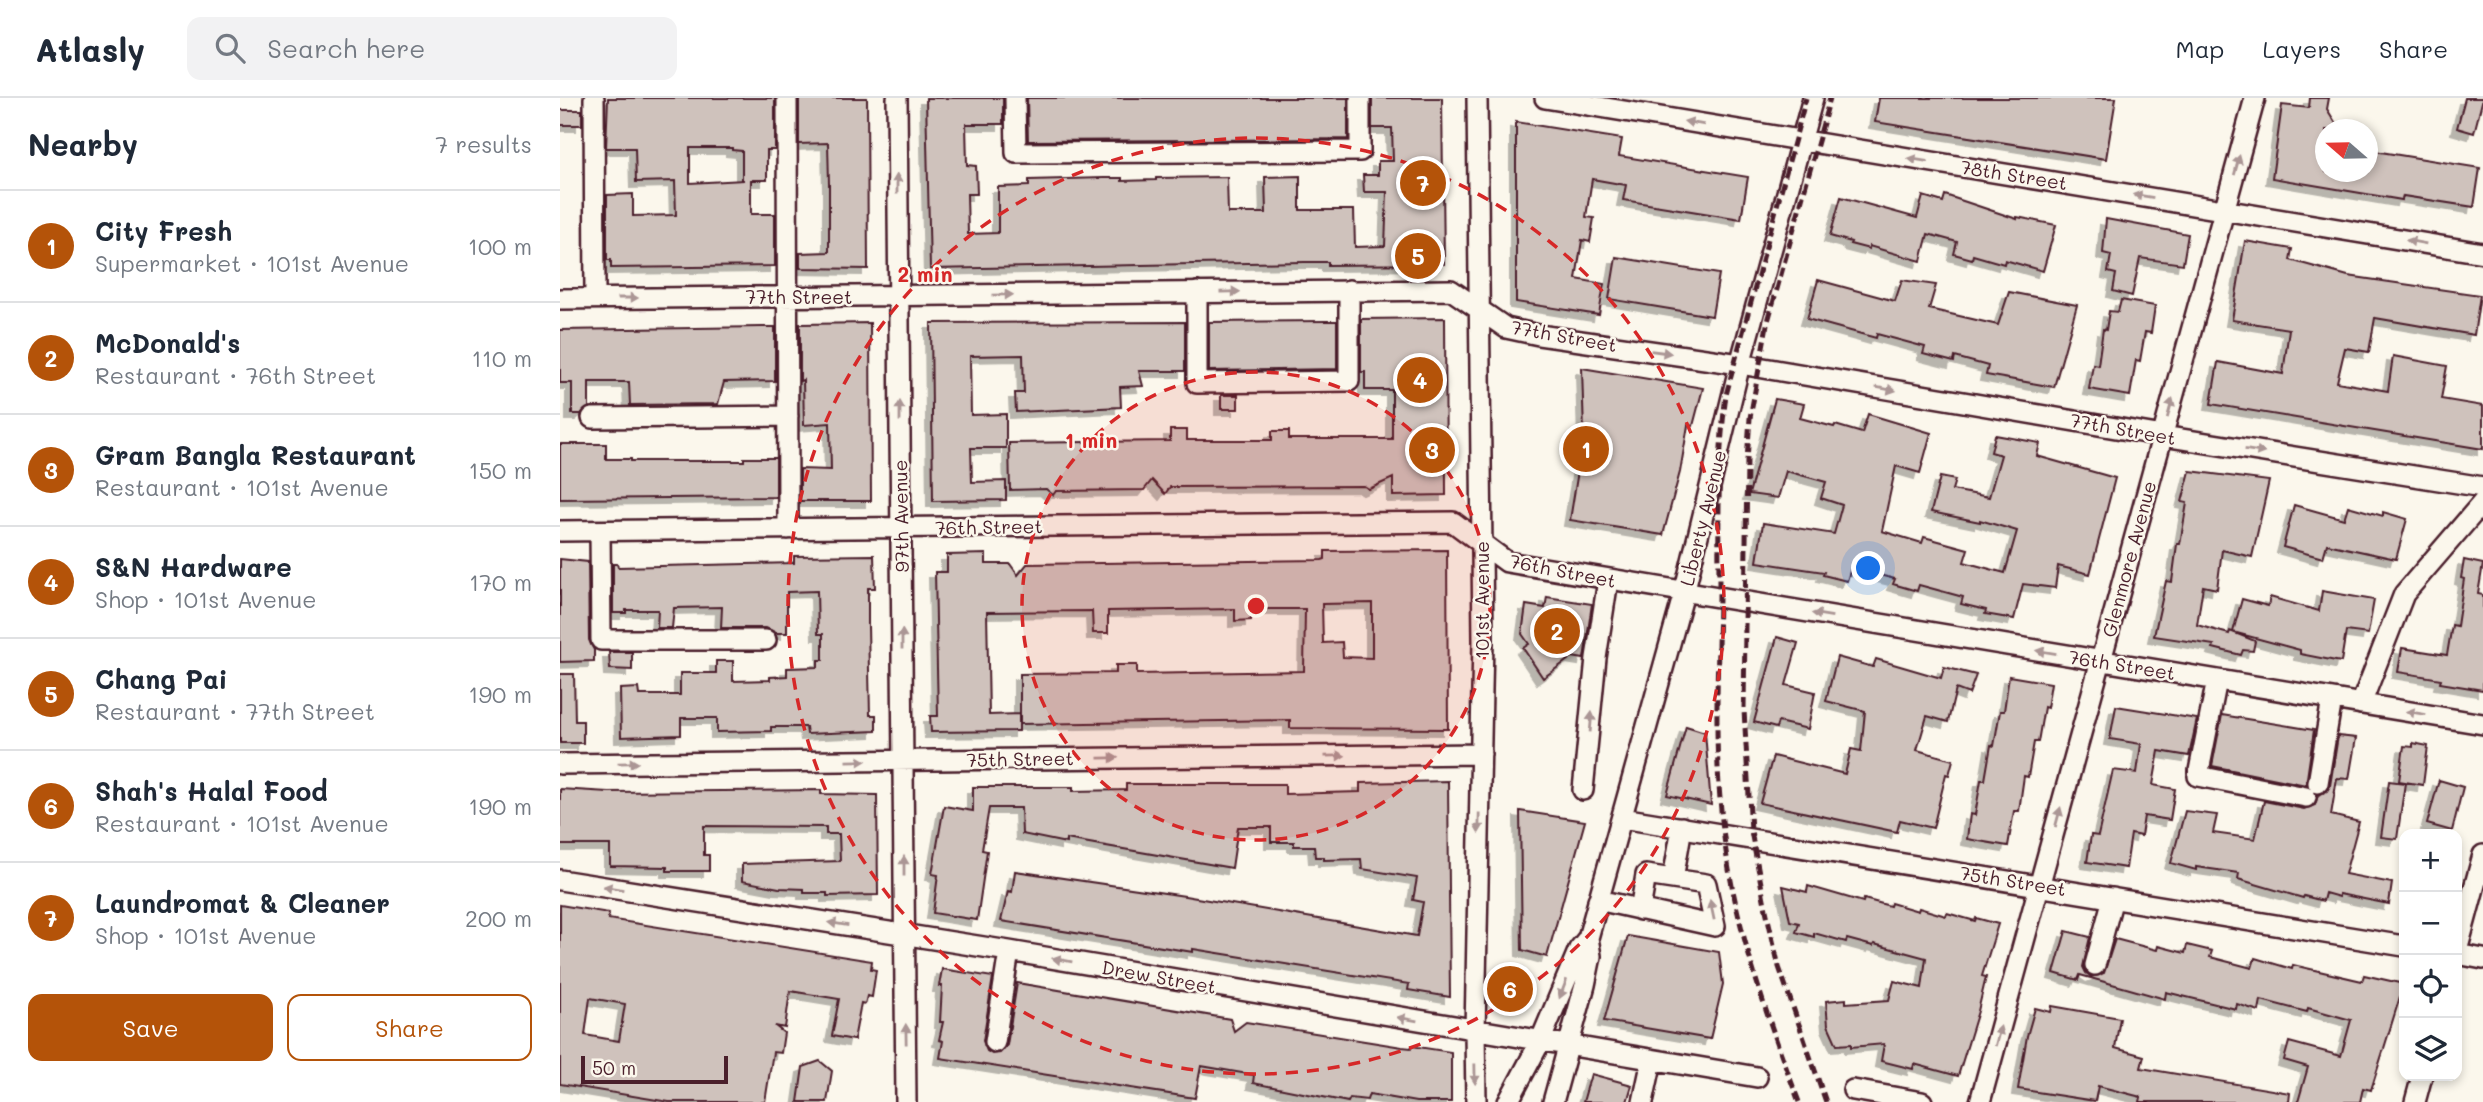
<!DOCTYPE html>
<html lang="en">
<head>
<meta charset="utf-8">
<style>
  body { margin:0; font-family:Mali,sans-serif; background:#f2f2f3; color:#1f2937 }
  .controls { position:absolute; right:21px; bottom:21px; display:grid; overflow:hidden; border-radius:14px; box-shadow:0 4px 10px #0003 }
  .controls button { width:63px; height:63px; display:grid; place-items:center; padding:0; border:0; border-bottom:2px solid #e0e1e3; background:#fff; color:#1f2937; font:35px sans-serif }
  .compass { position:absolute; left:1755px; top:21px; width:63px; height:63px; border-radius:50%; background:#fff; box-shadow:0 4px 10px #0003; rotate:290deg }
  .scale { position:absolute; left:21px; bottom:18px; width:147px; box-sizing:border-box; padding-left:7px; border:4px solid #4a1f2b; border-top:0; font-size:19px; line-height:24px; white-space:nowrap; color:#4a1f2b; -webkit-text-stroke:5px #fbf7ec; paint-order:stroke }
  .you { position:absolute; left:1309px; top:471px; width:24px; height:24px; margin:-18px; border:5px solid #fff; border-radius:50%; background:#1a73e8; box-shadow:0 0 0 10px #1a73e833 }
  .badge { display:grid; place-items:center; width:46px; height:46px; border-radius:50%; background:#b45309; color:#fff; font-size:23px; font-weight:700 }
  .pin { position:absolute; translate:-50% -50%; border:4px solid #fff; box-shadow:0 2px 7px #0006 }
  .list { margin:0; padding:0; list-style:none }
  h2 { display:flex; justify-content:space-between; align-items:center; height:91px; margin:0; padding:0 28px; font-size:30px }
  h2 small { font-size:23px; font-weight:400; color:#747a83 }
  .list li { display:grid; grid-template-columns:46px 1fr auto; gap:21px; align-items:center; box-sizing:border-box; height:112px; padding:0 28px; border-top:2px solid #e0e1e3 }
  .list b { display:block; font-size:26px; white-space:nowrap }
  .list p { margin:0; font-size:23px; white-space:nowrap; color:#747a83 }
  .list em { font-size:23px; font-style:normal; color:#747a83 }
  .actions { display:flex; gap:14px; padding:21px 28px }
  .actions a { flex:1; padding:16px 0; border:2px solid #b45309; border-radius:14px; text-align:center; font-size:24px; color:#b45309 }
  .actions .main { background:#b45309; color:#fff }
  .icon { flex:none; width:38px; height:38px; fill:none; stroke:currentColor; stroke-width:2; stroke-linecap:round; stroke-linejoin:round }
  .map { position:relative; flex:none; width:1923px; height:1004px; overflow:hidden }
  header { display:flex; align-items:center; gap:42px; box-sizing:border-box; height:98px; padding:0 35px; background:#fff; border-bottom:2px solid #e0e1e3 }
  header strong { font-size:33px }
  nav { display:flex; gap:38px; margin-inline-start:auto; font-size:24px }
  .search { width:490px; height:63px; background:#f2f2f3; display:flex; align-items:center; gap:18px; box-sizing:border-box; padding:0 24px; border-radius:14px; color:#747a83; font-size:26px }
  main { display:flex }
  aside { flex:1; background:#fff }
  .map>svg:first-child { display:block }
</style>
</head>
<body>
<header>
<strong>Atlasly</strong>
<div class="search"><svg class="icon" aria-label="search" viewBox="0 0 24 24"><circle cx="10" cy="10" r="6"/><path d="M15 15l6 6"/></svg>Search here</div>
<nav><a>Map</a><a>Layers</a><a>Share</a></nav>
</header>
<main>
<aside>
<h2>Nearby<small>7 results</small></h2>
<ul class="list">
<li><span class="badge">1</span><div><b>City Fresh</b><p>Supermarket · 101st Avenue</p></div><em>100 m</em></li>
<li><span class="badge">2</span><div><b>McDonald's</b><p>Restaurant · 76th Street</p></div><em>110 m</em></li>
<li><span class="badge">3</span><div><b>Gram Bangla Restaurant</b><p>Restaurant · 101st Avenue</p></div><em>150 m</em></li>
<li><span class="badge">4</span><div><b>S&amp;N Hardware</b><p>Shop · 101st Avenue</p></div><em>170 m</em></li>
<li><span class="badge">5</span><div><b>Chang Pai</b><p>Restaurant · 77th Street</p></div><em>190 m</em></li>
<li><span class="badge">6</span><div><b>Shah's Halal Food</b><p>Restaurant · 101st Avenue</p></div><em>190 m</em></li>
<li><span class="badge">7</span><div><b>Laundromat &amp; Cleaner</b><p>Shop · 101st Avenue</p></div><em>200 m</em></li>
</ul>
<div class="actions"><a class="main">Save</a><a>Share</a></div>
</aside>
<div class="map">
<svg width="1923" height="1004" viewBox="0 0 1923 1004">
  <defs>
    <filter id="shadow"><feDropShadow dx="-6" dy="6" stdDeviation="0" flood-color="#0004"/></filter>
  </defs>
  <rect width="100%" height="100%" fill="#fbf7ec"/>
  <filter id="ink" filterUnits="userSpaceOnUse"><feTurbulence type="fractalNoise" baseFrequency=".0143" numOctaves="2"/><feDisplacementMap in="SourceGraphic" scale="14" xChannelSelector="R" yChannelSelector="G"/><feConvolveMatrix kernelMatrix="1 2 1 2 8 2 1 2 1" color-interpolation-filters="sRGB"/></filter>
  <g filter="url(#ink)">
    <path fill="#cfc2bc" stroke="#4a1f2b" stroke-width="2" fill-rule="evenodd" filter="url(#shadow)" d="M48,0H215V52H207V82H191V116H215V168L51,170V162H47V97L73,96V118L116,117L115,83L76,84L75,50H46ZM130,50H172V52L182,53V82H184L130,85Z
      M239,0H307L308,171L240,170V155L269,154V86L268,45L239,46Z
      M366,0H443V26H406L407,67L416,68L417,96H407L408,136L438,135V89L469,88V82L544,80H562V83L596,82V80L667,79L668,115H706L705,79L740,78V112H794L795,149L825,148L827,94H804L803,77H818V63H833L832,30H812V0H882L884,166L768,167V164H745L370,171Z
      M467,0H788V41L468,43Z
      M1319,0H1556L1546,61L1315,24Z
      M1750,0H1769L1767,11L1780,32H1766V74H1808V52L1920,70L1914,109L1843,98L1842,102L1712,80L1722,7L1749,10Z
      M1905,0H1923L1914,35L1897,30Z
      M0,12H22V27H0Z
      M956,24L1062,41L1059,58L1188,79L1181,121L1063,102L1066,87L1032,81L1026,119L1034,120L1030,144L1022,142L1016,181L1044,186L1039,217L956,204Z
      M1385,97L1457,121V119L1496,127L1483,173L1445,162L1444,166L1413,157L1412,161L1394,156L1397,144L1368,136L1361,163L1309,148V151L1290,146L1291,144L1270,138L1281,99L1357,120L1363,98L1383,104Z
      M1546,121L1628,136L1623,166L1580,160L1572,198L1553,193L1556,176L1548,174L1551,157L1543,155Z
      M1685,143L1732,151L1730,162L1788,178L1920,197L1914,237L1815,220L1809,254L1785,250L1777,284L1828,293L1833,258L1887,268L1881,301L1923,308V351L1651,306L1658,264L1723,276L1729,231L1672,222Z
      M1056,159L1159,176L1152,218L1049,201Z
      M1258,182L1335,203L1342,182L1376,187L1369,211L1438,227L1449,194L1517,207L1494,289L1426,277L1428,268L1395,259L1394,264L1363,256L1365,249L1317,236L1316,240L1247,221Z
      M1561,202L1595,208L1591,235L1585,234L1580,263L1576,262L1570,298L1529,291L1533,266L1538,267L1543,231L1546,232L1549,213L1558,214Z
      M885,220L886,397L833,398V380L809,391L804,388L610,389L605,396L592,382L584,392L496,393L493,397L486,391L450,392L449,345L610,343V332H627V342H712V333H729V341H832V292H805V274H801V221Z
      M768,223H777V271L649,273V224Z
      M625,224V273H579L583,288L560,289L561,309L456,314L455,295H464L463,257L410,258L411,317L446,316V350H411L412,384L446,383V402L373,403L371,225Z
      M310,225L311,403H240V371L271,372L270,325L244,327L243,282L240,283V226Z
      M202,229H215V283L164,284L158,306L70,307L69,284H29V309L21,316H12V285H0V232Z
      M1022,270L1143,290L1133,328L1128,327L1120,374L1103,437L1010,422L1024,336Z
      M661,297H678V311H661Z
      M1215,301L1244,306L1240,320L1274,329L1275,327L1302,335L1308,316L1371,335L1360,375L1336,368L1322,433L1362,445L1364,439L1408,451L1404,464L1445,475L1457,433L1420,422V424L1371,414L1380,379L1395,382L1392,392L1429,399L1441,357L1431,354L1435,337L1480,345L1477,358L1555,380L1530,476L1498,468L1495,490L1463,486L1454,521L1425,516L1426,512L1401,506L1403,499L1359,487L1357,493L1333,486L1335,481L1291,470L1287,483L1263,477L1264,474L1197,464L1203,425L1274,436L1282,407L1261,400L1266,384L1226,373L1218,400L1189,396Z
      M0,346H46V361H71V363H184V360H216V399L0,401Z
      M1630,373L1709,383L1692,459L1662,452L1657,491L1643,488L1637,527L1669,536L1670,533L1695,543L1693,553L1683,552L1681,557L1653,550L1654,547L1594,538L1606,483L1612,484L1617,446H1620L1627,405L1622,404Z
      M1734,407L1784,421L1788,408L1823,418V414L1847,421L1836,461L1767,446L1763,460L1723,449Z
      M887,452L888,631L730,630V622L460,626V576L556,575V567H577V576L744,573L745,511H691V522L675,523V511L548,513V535H533L532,513L427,514L429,617L459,616V633L371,634L370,618H378L375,474H387V457L426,456V466H450L458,477L467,466L762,462L765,461V453ZM812,505V560L783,559L782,544L763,545L762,506Z
      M314,457L315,490H308V528L310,617H316V633L247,636L246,629H211V633L157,634V620H121V637L61,639L60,591L78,590L79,597H120V575H156V563H173V583L210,582V579L227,578V570L258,569V562H263V536H258L257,493L227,494V535H216L206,530H161L162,509L114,510L112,530H97L98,512H66V515H53V466H57L58,469L234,465V458Z
      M0,461L28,464L29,542L34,552V563L0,564Z
      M1904,462L1923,466L1918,496L1923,497V592L1880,585L1881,581L1838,574L1842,550L1887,557L1892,527L1897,528L1904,481L1901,480Z
      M1762,493L1814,502L1808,536L1786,533L1781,564L1740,556V552L1673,534L1682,501L1708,508L1710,499L1759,513Z
      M987,499L1032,506L1024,561L1012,559L983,580L963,550L969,546L962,536L966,507L985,510Z
      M1217,539L1238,545L1226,587L1255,594L1248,631L1218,624L1216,630L1194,624Z
      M49,554H72V572L50,571Z
      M1277,559L1313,569L1316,561L1381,580L1384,569L1416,577L1409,596L1396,591L1388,624L1367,618L1357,652L1393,662L1389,677L1386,676L1373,730L1340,722L1337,734L1200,705L1213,658L1285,676L1291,651L1301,653L1305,613L1266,603Z
      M0,576H14L15,623H23V645H0Z
      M1449,578L1491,585L1487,610L1484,609L1478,644H1474L1468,679L1464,678L1459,713H1454L1448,748L1407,741L1410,716L1415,717L1421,682H1425L1431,647L1434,648L1440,613H1444Z
      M1556,608L1637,621L1629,658L1599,653L1593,687L1615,691L1610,722L1584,718L1581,738L1571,736L1566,770L1527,764L1531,737L1538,738L1553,672L1577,675L1581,646L1550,641Z
      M1662,617L1754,632L1746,687L1652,668Z
      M1126,628L1145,634L1151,707L1107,697Z
      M1778,638L1796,640L1789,681L1777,680L1771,717L1799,724L1785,776L1832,785L1829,806L1779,796V799L1765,795L1763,803L1744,798L1743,800L1678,781L1679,775L1636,769V772L1611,765L1625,713L1657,717L1653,735L1695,741L1704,703L1744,711L1755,707L1758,697L1767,693L1770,688Z
      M1853,645L1868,648L1863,687L1839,683L1844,648L1853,649Z
      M1879,682L1903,689L1892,733L1867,726Z
      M888,683L890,899L848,892L849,886L633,851V854L441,823L448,793L452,794L455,773L625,798L857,838L863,804L853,802L857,780L802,771L801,761L764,762V759H755L754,748H734V744H711V729H678L672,770L506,741V745L462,736L461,710H429L422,752L427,753L417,822L373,815L378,777L372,776L384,708L413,713V689H513V693L566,692V686H725V696L800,694V685Z
      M1829,683L1845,685L1837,741L1821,739Z
      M0,691L48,694L261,692V696L317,697L318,797L267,798V795H244V791L219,790L182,783V766L280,763L279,736H266V729L144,728V757H149V773H107V769L50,768V747H0Z
      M960,713L1025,723L987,859L962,852Z
      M1223,788L1247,794L1248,788L1303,804L1304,801L1330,808L1331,805L1358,813L1359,810L1386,818L1387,815L1415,823L1416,820L1438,826L1422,878L1426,879L1418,913L1398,978L1354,966L1353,971L1321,963L1324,946L1291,949V946L1277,947L1268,927L1266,903L1286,901V905L1329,902L1334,883L1362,890L1366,860L1314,846L1313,848L1287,841L1286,844L1254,835V839L1236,834L1239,825L1230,823Z
      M0,807L49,815L48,821L312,863L311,871L316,872L312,899L307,898L305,906L301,905L294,942L272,938L279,901L230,893L225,930L215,928L224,935L221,955L213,954L205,1004H109L0,986ZM30,900L65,906L59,943L25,937Z
      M1506,833L1530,839L1523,869L1526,875L1532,879L1544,875L1555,841L1597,852L1598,848L1625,855L1627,847L1652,853L1650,859L1692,870L1695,860L1732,871L1733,867L1802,883L1804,877L1844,886L1811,992L1803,990L1800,1004H1738L1748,969L1724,962L1729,944L1781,958L1791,922L1748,910L1747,914L1701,902L1699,913L1677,906L1676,911L1606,894L1605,901L1520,877L1518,882L1494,875Z
      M1068,838L1159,854L1163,886L1150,941L1044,923Z
      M382,871L433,879L423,943L427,953L432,956L440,955L447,947L457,885L670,921L674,933L686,924L842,949L851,950L852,948L891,954V1004H856L809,996L807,1002L790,1000L788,1004L693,985L694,977L641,968L635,1000L380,960L383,943L379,942L383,924H380L382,888H379Z
      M1492,908L1560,920L1555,950L1584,958L1581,970L1730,995L1729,1004H1580L1581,999L1538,988L1535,1003L1458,991L1467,938L1475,910L1491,914Z
      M260,963L272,973L267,1004H238L243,969Z
      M1031,976L1072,987L1067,1004H1023Z"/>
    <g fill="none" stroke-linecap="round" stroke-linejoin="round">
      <g stroke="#4a1f2b" stroke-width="24">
        <path id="minor" d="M34,0L35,200
          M227,0L228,431
          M337,0L346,1004
          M455,0L456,55L800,53V0
          M985,0L1923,155
          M637,194V285L789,283V192
          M0,201L891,192L946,230L979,237L1180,266L1603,338L1923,389
          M32,320L228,318
          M0,433L893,424L947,464L1923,626
          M40,433L41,542H206
          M1657,582L1638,678L1746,699
          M1801,606L1844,496L1923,404
          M0,666L921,656
          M1758,685L1772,601
          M1023,692L1036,560L1048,482
          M1062,720L1844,848
          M1113,781L1122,729
          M0,782L449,853L1197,979
          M1038,802L1155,828L1146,786L1086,777L1080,812
          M1897,853L1923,757
          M1897,856L1923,861
          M1535,867L1553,800
          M435,944L449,853
          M1293,992L1362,1004
          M916,1004L915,933L923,543L917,0
          M948,1004L980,944L1019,851L1028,840L1124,495L1180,266L1253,0
          M993,1004L1025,887L1031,858L1028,840
          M1083,1004L1092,962
          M1420,1004L1695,0
          M1855,1004L1862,978"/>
      </g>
      <use href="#minor" stroke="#fbf7ec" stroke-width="19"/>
      <path stroke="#4a1f2b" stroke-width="5" stroke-dasharray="10 5" stroke-linecap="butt" d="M1239,1004C1203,909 1170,814 1161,712C1154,641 1158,570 1159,499C1159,432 1157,364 1166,297L1246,0
        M1266,1004L1219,869L1206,812L1191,733L1184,612L1187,362L1190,320L1207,227L1270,0"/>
    </g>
    <defs><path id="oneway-solid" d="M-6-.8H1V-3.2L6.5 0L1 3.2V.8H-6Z" transform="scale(1.75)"/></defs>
    <g fill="#ab9695">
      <use href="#oneway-solid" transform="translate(1134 25) rotate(-170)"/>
      <use href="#oneway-solid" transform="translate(1358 62) rotate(-171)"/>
      <use href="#oneway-solid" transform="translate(1677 67) rotate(-75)"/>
      <use href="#oneway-solid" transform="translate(337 86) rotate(-90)"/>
      <use href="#oneway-solid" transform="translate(1583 98) rotate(-171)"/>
      <use href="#oneway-solid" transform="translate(1856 144) rotate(-170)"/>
      <use href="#oneway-solid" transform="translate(670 194) rotate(-1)"/>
      <use href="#oneway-solid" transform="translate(443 197) rotate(-1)"/>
      <use href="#oneway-solid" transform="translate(68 200)"/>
      <use href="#oneway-solid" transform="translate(1101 254) rotate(8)"/>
      <use href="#oneway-solid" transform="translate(1326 291) rotate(10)"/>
      <use href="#oneway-solid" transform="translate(1610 310) rotate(-75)"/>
      <use href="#oneway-solid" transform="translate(340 313) rotate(-90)"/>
      <use href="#oneway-solid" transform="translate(1695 353) rotate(9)"/>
      <use href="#oneway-solid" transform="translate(1262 517) rotate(-171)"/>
      <use href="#oneway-solid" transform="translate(342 541) rotate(-90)"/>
      <use href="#oneway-solid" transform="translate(1486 554) rotate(-171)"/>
      <use href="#oneway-solid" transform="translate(1856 615) rotate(-171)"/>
      <use href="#oneway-solid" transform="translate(1031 624) rotate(-85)"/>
      <use href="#oneway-solid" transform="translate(775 658) rotate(-1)"/>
      <use href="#oneway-solid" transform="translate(548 660) rotate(-1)"/>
      <use href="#oneway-solid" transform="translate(296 663) rotate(-1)"/>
      <use href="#oneway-solid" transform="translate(68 665) rotate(-1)"/>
      <use href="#oneway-solid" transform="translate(1498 719) rotate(-75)"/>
      <use href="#oneway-solid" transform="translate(919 725) rotate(91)"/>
      <use href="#oneway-solid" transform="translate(344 768) rotate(-90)"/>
      <use href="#oneway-solid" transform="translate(53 790) rotate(-171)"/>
      <use href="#oneway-solid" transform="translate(1152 812) rotate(-102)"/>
      <use href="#oneway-solid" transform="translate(278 826) rotate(-171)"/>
      <use href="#oneway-solid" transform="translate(502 862) rotate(-170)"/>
      <use href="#oneway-solid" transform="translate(1003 891) rotate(111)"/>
      <use href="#oneway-solid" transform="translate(847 921) rotate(-170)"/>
      <use href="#oneway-solid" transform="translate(346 936) rotate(-91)"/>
      <use href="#oneway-solid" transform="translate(1438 938) rotate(-75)"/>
      <use href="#oneway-solid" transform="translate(915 976) rotate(89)"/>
    </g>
  </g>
  <circle cx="696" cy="508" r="234" fill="#d62828" fill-opacity=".12"/>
  <g fill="none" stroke="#d62828" stroke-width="3.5" stroke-dasharray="12 9">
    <circle cx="696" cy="508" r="234"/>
    <circle cx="696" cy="508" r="468"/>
  </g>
  <g text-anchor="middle" stroke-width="5" stroke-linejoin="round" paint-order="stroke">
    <g font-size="19" fill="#4a1f2b" stroke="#fbf7ec">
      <text transform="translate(1454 77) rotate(9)" y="7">78th Street</text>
      <text x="239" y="206">77th Street</text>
      <text transform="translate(1004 238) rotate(10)" y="7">77th Street</text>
      <text transform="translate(1563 331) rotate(10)" y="7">77th Street</text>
      <text transform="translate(341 418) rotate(-91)" y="7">97th Avenue</text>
      <text transform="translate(1143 420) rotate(-76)" y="7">Liberty Avenue</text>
      <text transform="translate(429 429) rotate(-1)" y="7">76th Street</text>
      <text transform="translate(1569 461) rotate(-75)" y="7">Glenmore Avenue</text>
      <text transform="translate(1003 473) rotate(11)" y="7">76th Street</text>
      <text transform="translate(922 502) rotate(-90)" y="7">101st Avenue</text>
      <text transform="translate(1562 567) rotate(9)" y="7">76th Street</text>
      <text transform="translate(460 661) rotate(-1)" y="7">75th Street</text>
      <text transform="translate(1453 783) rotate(9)" y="7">75th Street</text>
      <text transform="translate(599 879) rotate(10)" y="7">Drew Street</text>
    </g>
  </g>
  <circle cx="696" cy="508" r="10" fill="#d62828" stroke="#fbf7ec" stroke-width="3.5"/>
  <g font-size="21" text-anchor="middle" font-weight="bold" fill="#d62828" stroke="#fbf7ec" stroke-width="5" stroke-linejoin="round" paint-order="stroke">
    <text x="365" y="184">2 min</text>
    <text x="531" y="350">1 min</text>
  </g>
</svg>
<div class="controls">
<button>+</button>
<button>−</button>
<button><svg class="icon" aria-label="locate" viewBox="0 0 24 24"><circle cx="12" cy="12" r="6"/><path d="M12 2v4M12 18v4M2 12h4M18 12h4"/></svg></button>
<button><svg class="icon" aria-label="layers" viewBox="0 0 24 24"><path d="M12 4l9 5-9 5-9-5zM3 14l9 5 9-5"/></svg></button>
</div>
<svg class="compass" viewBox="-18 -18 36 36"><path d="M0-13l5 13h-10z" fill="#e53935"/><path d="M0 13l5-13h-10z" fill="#747a83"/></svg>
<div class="scale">50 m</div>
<div class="you"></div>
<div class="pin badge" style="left:1026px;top:351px">1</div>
<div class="pin badge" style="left:997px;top:533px">2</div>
<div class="pin badge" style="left:872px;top:352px">3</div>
<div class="pin badge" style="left:860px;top:282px">4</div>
<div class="pin badge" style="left:858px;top:158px">5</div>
<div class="pin badge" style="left:950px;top:891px">6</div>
<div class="pin badge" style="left:863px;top:85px">7</div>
</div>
</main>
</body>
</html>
